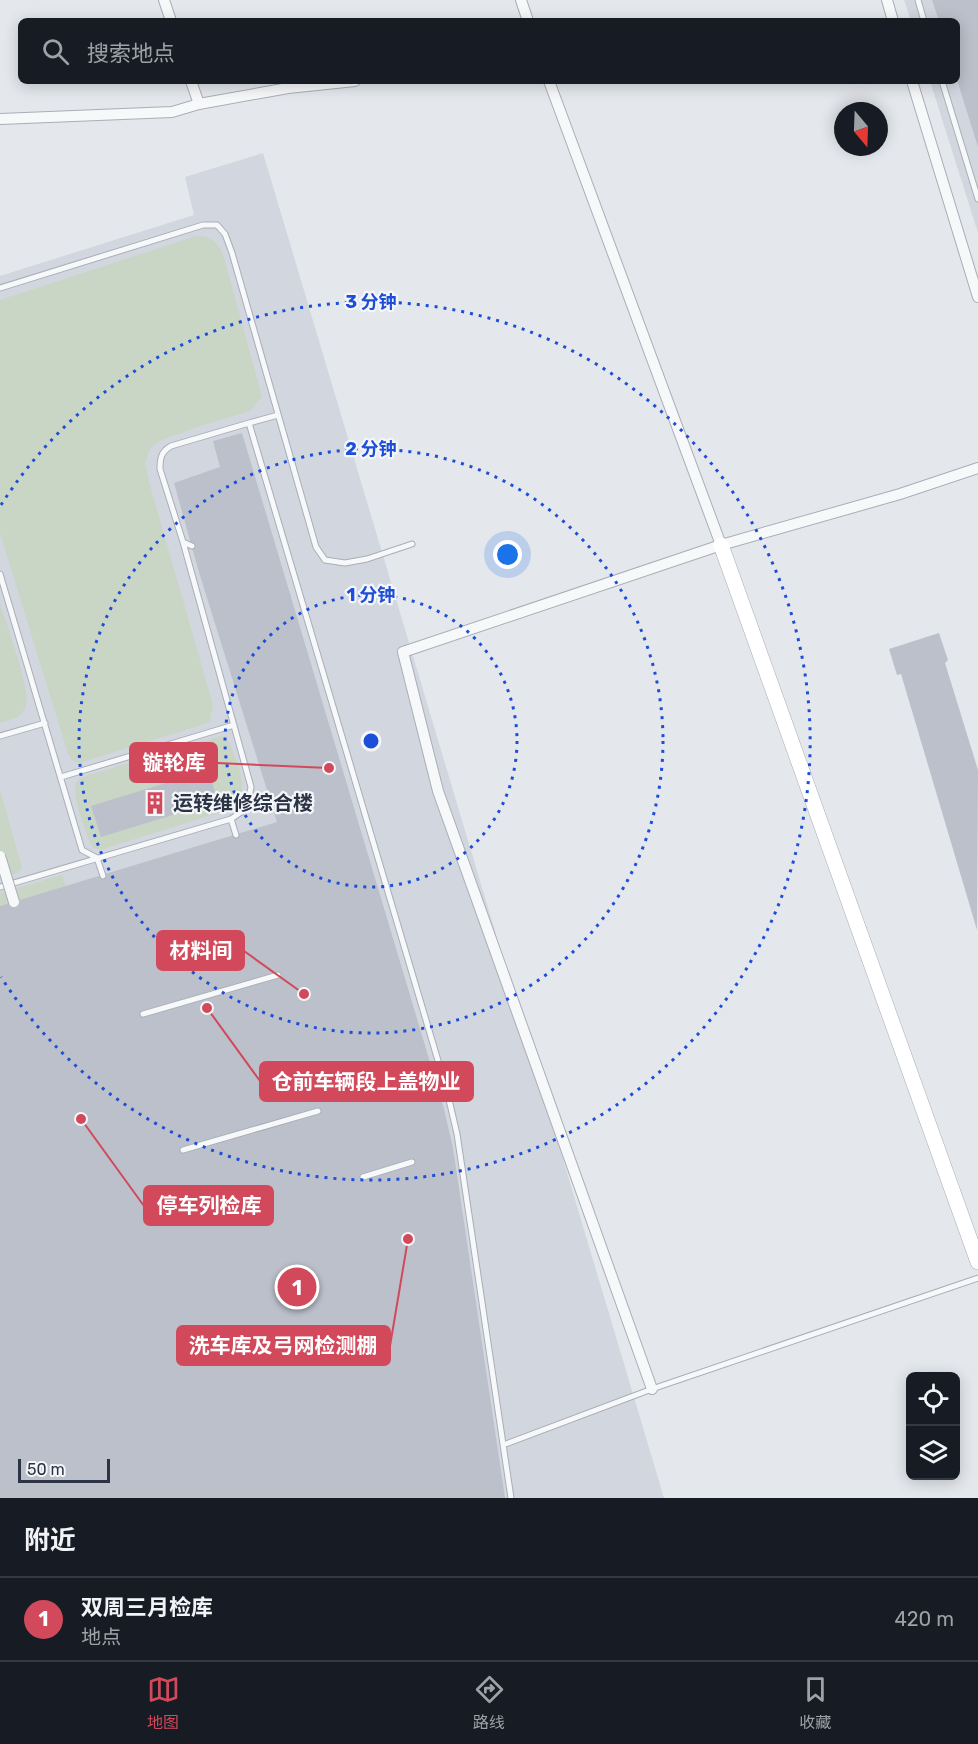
<!DOCTYPE html>
<html lang="zh">
<head>
<meta charset="utf-8">
<style>
  body { margin:0; font-family:Rubik,"Noto Sans SC",sans-serif; background:#242831; color:#f1f3f6 }
  .controls { position:absolute; right:18px; bottom:18px; display:grid; overflow:hidden; border-radius:9px; box-shadow:0 3px 15px #0003 }
  .controls button { width:54px; height:54px; display:grid; place-items:center; padding:0; border:0; border-bottom:2px solid #363941; background:#171b24; color:#f1f3f6; font:30px sans-serif }
  .compass { position:absolute; left:834px; top:102px; width:54px; height:54px; border-radius:50%; background:#171b24; box-shadow:0 3px 15px #0003; rotate:161deg }
  .scale { position:absolute; left:18px; bottom:15px; width:92px; box-sizing:border-box; padding-left:6px; border:3px solid #2b3445; border-top:0; font-size:16px; line-height:21px; white-space:nowrap; color:#2b3445; -webkit-text-stroke:4px #f4f6f9; paint-order:stroke }
  .you { position:absolute; left:508px; top:555px; width:21px; height:21px; margin:-15px; border:4px solid #fff; border-radius:50%; background:#1a73e8; box-shadow:0 0 0 9px #1a73e833 }
  .badge { display:grid; place-items:center; width:39px; height:39px; border-radius:50%; background:#d1495b; color:#fff; font-size:20px; font-weight:700 }
  .pin { position:absolute; translate:-50% -50%; border:3px solid #fff; box-shadow:0 2px 6px #0006 }
  .list { margin:0; padding:0; list-style:none }
  h2 { display:flex; justify-content:space-between; align-items:center; height:78px; margin:0; padding:0 24px; font-size:26px }
  h2 small { font-size:20px; font-weight:400; color:#9ea1a6 }
  .list li { display:grid; grid-template-columns:39px 1fr auto; gap:18px; align-items:center; box-sizing:border-box; height:84px; padding:0 24px; border-top:2px solid #363941 }
  .list b { display:block; font-size:22px; white-space:nowrap }
  .list p { margin:0; font-size:20px; white-space:nowrap; color:#9ea1a6 }
  .list em { font-size:20px; font-style:normal; color:#9ea1a6 }
  .icon { flex:none; width:33px; height:33px; fill:none; stroke:currentColor; stroke-width:2; stroke-linecap:round; stroke-linejoin:round }
  .map { position:relative; flex:none; width:978px; height:1498px; overflow:hidden }
  .search { position:absolute; background:#171b24; box-shadow:0 3px 15px #0003; left:18px; right:18px; top:18px; height:66px; display:flex; align-items:center; gap:15px; box-sizing:border-box; padding:0 21px; border-radius:9px; color:#9ea1a6; font-size:22px }
  .sheet { height:162px; background:#171b24 }
  nav { display:flex; justify-content:space-around; align-items:center; box-sizing:border-box; height:84px; border-top:2px solid #363941; background:#171b24; font-size:16px; color:#9ea1a6 }
  nav a { display:grid; justify-items:center; gap:3px }
  nav .on { color:#d1495b }
  .map>svg:first-child { display:block }
</style>
</head>
<body>
<div class="map">
<svg width="978" height="1498" viewBox="0 0 978 1498">
  <rect width="100%" height="100%" fill="#e4e7ec"/>
  <path fill="#d2d6de" d="M904,0H978V233L930,81H957V21H911Z
    M263,153L664,1498H0V276L194,215L185,177Z"/>
  <path fill="#c9d6c5" d="M196,236C211,236 216,241 223,254L262,397L250,411L194,428L157,442L150,449L145,463L149,482L213,705L210,722L205,724L79,763L73,761L68,754L0,533V300Z
    M0,603C6,623 31,689 26,706C23,717 10,720 0,723Z
    M221,736L227,739C236,756 252,794 234,808L100,850L93,848C87,837 71,795 76,784C79,776 89,775 96,773Z
    M0,789L22,868L19,872L0,880Z
    M62,875L66,887L0,906V893Z"/>
  <path fill="#bbc0ca" d="M932,0H978V147L957,80V21H939Z
    M242,433L444,1109L453,1148L505,1498H0V906L277,822L198,569L174,483L220,467L213,441Z
    M939,633L948,660L945,663L978,770L977,930L901,674L897,675L889,649Z
    M208,770L218,801L101,837L91,806Z"/>
  <g fill="none" stroke-linecap="round" stroke-linejoin="round">
    <g stroke="#a9aeb7" stroke-width="7">
      <path id="lane" d="M918,0L924,21
        M942,81L978,199
        M0,288L203,225H217L225,234L232,253L316,547L325,560L345,563L367,559L412,544
        M249,423L278,415
        M183,542L251,787L247,808L231,819
        M192,546L183,542L160,469C160,458 161,452 171,446L249,423L447,1091L457,1134L511,1498
        M0,574L82,850L97,858L103,876
        M0,736L45,723
        M61,777L234,725
        M0,887L231,819L236,835
        M143,1014L278,975
        M183,1150L318,1111
        M363,1177L412,1162
        M503,1445L652,1389L978,1278"/>
    </g>
    <g stroke="#a9aeb7" stroke-width="12">
      <path id="street" d="M164,0L171,21
        M521,0L528,21
        M887,0L893,21
        M191,81L199,104
        M549,81L721,545
        M912,81L978,297
        M0,119L172,112L199,104L288,88L355,81
        M652,1389L438,791L403,652L721,545L900,494L978,468"/>
    </g>
    <g stroke="#a9aeb7" stroke-width="16">
      <path id="secondary" d="M721,545L978,1262"/>
    </g>
    <use href="#lane" stroke="#f7f8fa" stroke-width="5"/>
    <use href="#street" stroke="#f7f8fa" stroke-width="10"/>
    <use href="#secondary" stroke="#fff" stroke-width="15"/>
    <g stroke="#a9aeb7" stroke-width="12" stroke-linecap="butt">
      <path id="street-bridge" d="M0,856L14,902"/>
    </g>
    <use href="#street-bridge" stroke="#f7f8fa" stroke-width="10"/>
  </g>
  <g fill="none" stroke="#1d4ed8" stroke-width="3" stroke-dasharray="3 6">
    <circle cx="371" cy="741" r="146"/>
    <circle cx="371" cy="741" r="292"/>
    <path d="M1 505A439 439 0 1 1 1 977"/>
  </g>
  <defs>
    <g id="building-bare" transform="scale(1.8)"><path d="M-4-6H4V6H1V3H-1V6H-4ZM-2.5-4.3h1.7v1.8h-1.7ZM.8-4.3h1.7v1.8H.8ZM-2.5-1h1.7V.8h-1.7ZM.8-1h1.7V.8H.8Z" fill="#d1495b" stroke="#f4f6f9" stroke-width="2.5" paint-order="stroke"/></g>
  </defs>
  <g fill-rule="evenodd">
    <use href="#building-bare" x="155" y="803"/>
  </g>
  <g text-anchor="middle" stroke-width="4.5" stroke-linejoin="round" paint-order="stroke">
    <g font-size="20" font-weight="bold" fill="#2b3445" stroke="#f4f6f9" text-anchor="start">
      <text x="173" y="810">运转维修综合楼</text>
    </g>
  </g>
  <circle cx="371" cy="741" r="9" fill="#1d4ed8" stroke="#f4f6f9" stroke-width="3"/>
  <g font-size="18" text-anchor="middle" font-weight="bold" fill="#1d4ed8" stroke="#f4f6f9" stroke-width="4.5" stroke-linejoin="round" paint-order="stroke">
    <text x="371" y="308">3 分钟</text>
    <text x="371" y="455">2 分钟</text>
    <text x="371" y="601">1 分钟</text>
  </g>
  <path fill="none" stroke="#d1495b" stroke-width="2" d="M329 768L217 763M304 994L244 951M207 1008L260 1081M81 1119L144 1206M408 1239L390 1346"/>
  <g fill="#d1495b" stroke="#f4f6f9" stroke-width="2">
    <circle cx="329" cy="768" r="6"/>
    <circle cx="304" cy="994" r="6"/>
    <circle cx="207" cy="1008" r="6"/>
    <circle cx="81" cy="1119" r="6"/>
    <circle cx="408" cy="1239" r="6"/>
  </g>
  <g fill="#d1495b" stroke="#d1495b" stroke-width="2">
    <rect x="130" y="743" width="87" height="39" rx="6"/>
    <rect x="157" y="931" width="87" height="39" rx="6"/>
    <rect x="260" y="1062" width="213" height="39" rx="6"/>
    <rect x="144" y="1186" width="129" height="39" rx="6"/>
    <rect x="177" y="1326" width="213" height="39" rx="6"/>
  </g>
  <g font-size="21" text-anchor="middle" font-weight="bold" fill="#fff">
    <text x="174" y="770">镟轮库</text>
    <text x="201" y="958">材料间</text>
    <text x="366" y="1089">仓前车辆段上盖物业</text>
    <text x="209" y="1213">停车列检库</text>
    <text x="283" y="1353">洗车库及弓网检测棚</text>
  </g>
</svg>
<div class="controls">
<button><svg class="icon" aria-label="locate" viewBox="0 0 24 24"><circle cx="12" cy="12" r="6"/><path d="M12 2v4M12 18v4M2 12h4M18 12h4"/></svg></button>
<button><svg class="icon" aria-label="layers" viewBox="0 0 24 24"><path d="M12 4l9 5-9 5-9-5zM3 14l9 5 9-5"/></svg></button>
</div>
<svg class="compass" viewBox="-18 -18 36 36"><path d="M0-13l5 13h-10z" fill="#e53935"/><path d="M0 13l5-13h-10z" fill="#9ea1a6"/></svg>
<div class="scale">50 m</div>
<div class="you"></div>
<div class="pin badge" style="left:297px;top:1287px">1</div>
<div class="search"><svg class="icon" aria-label="search" viewBox="0 0 24 24"><circle cx="10" cy="10" r="6"/><path d="M15 15l6 6"/></svg>搜索地点</div>
</div>
<section class="sheet">
<h2>附近<small></small></h2>
<ul class="list">
<li><span class="badge">1</span><div><b>双周三月检库</b><p>地点</p></div><em>420 m</em></li>
</ul>
</section>
<nav>
<a class="on"><svg class="icon" aria-label="map" viewBox="0 0 24 24"><path d="M3 6l6-2 6 2 6-2v14l-6 2-6-2-6 2zM9 4v14M15 6v14"/></svg>地图</a>
<a><svg class="icon" aria-label="directions" viewBox="0 0 24 24"><path d="M12 3l9 9-9 9-9-9zM9 14v-3h6M13 9l2 2-2 2"/></svg>路线</a>
<a><svg class="icon" aria-label="saved" viewBox="0 0 24 24"><path d="M7 4h10v16l-5-4-5 4z"/></svg>收藏</a>
</nav>
</body>
</html>
